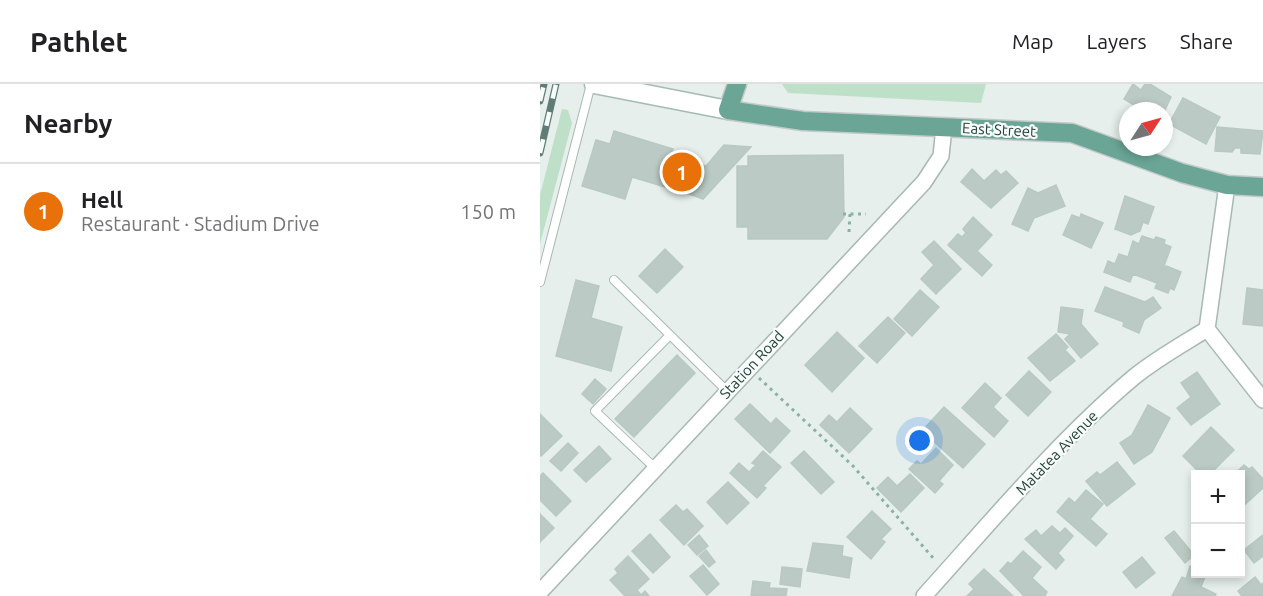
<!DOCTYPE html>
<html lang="en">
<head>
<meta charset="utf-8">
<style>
  body { margin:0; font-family:Ubuntu,sans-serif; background:#f6f6f6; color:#202124 }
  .controls { position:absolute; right:18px; bottom:18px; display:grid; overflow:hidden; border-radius:0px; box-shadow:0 3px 9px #0003 }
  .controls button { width:54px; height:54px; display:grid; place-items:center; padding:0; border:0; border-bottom:2px solid #e0e0e0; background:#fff; color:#202124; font:30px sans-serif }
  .compass { position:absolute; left:579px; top:18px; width:54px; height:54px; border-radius:50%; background:#fff; box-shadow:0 3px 9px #0003; rotate:54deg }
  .you { position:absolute; left:380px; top:357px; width:21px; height:21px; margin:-15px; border:4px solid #fff; border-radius:50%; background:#1a73e8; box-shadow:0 0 0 9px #1a73e833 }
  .badge { display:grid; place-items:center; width:39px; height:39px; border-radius:50%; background:#7f4e3f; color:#fff; font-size:20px; font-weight:700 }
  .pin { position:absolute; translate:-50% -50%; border:3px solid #fff; box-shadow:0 2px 6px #0006 }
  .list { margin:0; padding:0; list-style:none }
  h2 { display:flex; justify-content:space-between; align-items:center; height:78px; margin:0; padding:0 24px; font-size:26px }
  h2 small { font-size:20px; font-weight:400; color:#757577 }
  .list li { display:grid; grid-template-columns:39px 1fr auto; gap:18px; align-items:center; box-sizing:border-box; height:96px; padding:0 24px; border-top:2px solid #e0e0e0 }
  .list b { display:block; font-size:22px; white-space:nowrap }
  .list p { margin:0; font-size:20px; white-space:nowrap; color:#757577 }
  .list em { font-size:20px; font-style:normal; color:#757577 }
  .map { position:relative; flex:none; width:723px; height:512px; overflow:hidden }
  header { display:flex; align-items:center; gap:36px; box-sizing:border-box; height:84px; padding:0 30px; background:#fff; border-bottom:2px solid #e0e0e0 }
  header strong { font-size:28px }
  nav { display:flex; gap:33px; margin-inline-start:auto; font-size:21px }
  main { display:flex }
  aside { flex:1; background:#fff }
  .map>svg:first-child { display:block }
</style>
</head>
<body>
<header>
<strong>Pathlet</strong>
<nav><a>Map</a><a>Layers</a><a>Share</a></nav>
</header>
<main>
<aside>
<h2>Nearby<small></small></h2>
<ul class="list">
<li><span class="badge" style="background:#e8710a">1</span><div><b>Hell</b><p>Restaurant · Stadium Drive</p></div><em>150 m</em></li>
</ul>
</aside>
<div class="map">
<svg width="723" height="512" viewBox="0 0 723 512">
  <rect width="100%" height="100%" fill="#e6efeb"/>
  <path fill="#bfe0c8" d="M242,0H446L441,19L248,9Z
    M22,25L28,26L32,39L0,160V111Z"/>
  <path fill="#bbcac4" stroke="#b8c9c2" stroke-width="1.5" d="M593,0L601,6L605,0H610L631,13L624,28L604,27L584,15Z
    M643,14L680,33L666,60L629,40Z
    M677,43L723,47L720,70L701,69V64H695L692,68L675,67Z
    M74,47L133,65L131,72L162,81L152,111L92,93L85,115L42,102L56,56L70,60Z
    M184,61L211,63L163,115L152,111L162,81L166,82Z
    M303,71L304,133L287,155H208V143H197V82H208V72Z
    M432,85L444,97L456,86L461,91L466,87L478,99L451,124L421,98Z
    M516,101L525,122L494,134L488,147L472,140L488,104L498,109Z
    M585,112L614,123L608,140L603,138L600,147L591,151L575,145Z
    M541,130L563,139L551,164L523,151L532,131L540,134Z
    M433,133L452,151L437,167L452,181L442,192L408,161L418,150L422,153L426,149L423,145Z
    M602,152L614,156L616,153L625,156L624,160L631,163L622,187L626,182L641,188L634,206L630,204L628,209L615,204L617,199L593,190L590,198L564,188L568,177L575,180L579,170L588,173L593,157L599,160Z
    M394,157L421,185L396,210L381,195L394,181L382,168Z
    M125,165L143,183L117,209L99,192Z
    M36,196L59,202L51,234L82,243L71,287L16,272Z
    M565,203L605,218L613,213L621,224L604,236L599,249L583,242L584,238L555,227Z
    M707,204L723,206V242L703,240Z
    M380,206L399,223L372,252L354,235Z
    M521,223L543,226L541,240L558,260L541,274L525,255L530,250L518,248Z
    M348,233L365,249L337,279L319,262Z
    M297,248L324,274L292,308L265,281Z
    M516,250L528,263L525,266L535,277L510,297L488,274Z
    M137,271L155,289L94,353L75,335Z
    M489,287L511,308L488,332L466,311Z
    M657,288L680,320L651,341L637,324L651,313L641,299Z
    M55,295L66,305L53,320L42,310Z
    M445,299L461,314L453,323L468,337L454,353L422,324Z
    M210,320L231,340L236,334L250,347L230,369L195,335Z
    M608,321L630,334L612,368L594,380L580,359L592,351Z
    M404,323L445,360L423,384L382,347Z
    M310,324L332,345L309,369L280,341L289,331L297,338Z
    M0,330L22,352L1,372L0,370Z
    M671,343L694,366L670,390H661L643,372Z
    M28,359L38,369L21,387L10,377Z
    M59,362L71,375L46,398L34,386Z
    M396,364L413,381L399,397L403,400L395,409L369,385L377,377L381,380Z
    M223,367L241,383L223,402L226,404L217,414L190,389L199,379L209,388L216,381L212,379Z
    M264,367L294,398L281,410L251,379Z
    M577,378L595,400L567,422L546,397L557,388L560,391Z
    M704,381L709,385L712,383L723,395V404L700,425V390H695Z
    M3,389L31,417L16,432L0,416V392Z
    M370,390L384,404L361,428L337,404L348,393L357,402Z
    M188,398L209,419L187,440L167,418Z
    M546,406L563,420L550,435L567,450L556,462L517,428L529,414L535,419Z
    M136,421L143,428L147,425L163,442L144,461L120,436Z
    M332,427L351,445L341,455L345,458L331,475L307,453Z
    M0,430L14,444L0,458Z
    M512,442L520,449L525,444L533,452L518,469L524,476L516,485L485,455L496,446L501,452Z
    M634,447L654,471L645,479L625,454Z
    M110,450L130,473L113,489L92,467Z
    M159,451L168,462L157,471L148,461Z
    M723,451V472L714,479L704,466Z
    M273,459L303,462L302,472L312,474L309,494L267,487Z
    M166,466L175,478L169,483L159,472Z
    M483,467L501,483L492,494L507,508L505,512H484L460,487L468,478L471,480Z
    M88,472L109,495L97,506L101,511L105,507L109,512H85L70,496L78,489L75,485Z
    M602,473L615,489L596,504L583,488Z
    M163,481L179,500L167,511L150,492Z
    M650,482L656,485V490H666L661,503L676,510L675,512H632L642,493L646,495Z
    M242,483L262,485L260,503L240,500Z
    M444,485L473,512H427L434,505L429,500Z
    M715,493L721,501L723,499V512H702L698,507Z
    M213,497L230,499L229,504L247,505L246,512H211Z"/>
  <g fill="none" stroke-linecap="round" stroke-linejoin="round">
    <g stroke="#a8b8b2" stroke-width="10">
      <path id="service" d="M74,196L187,307
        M0,198L51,0
        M115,384L55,327L130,251"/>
    </g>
    <g stroke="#a8b8b2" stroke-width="18">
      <path id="minor" d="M687,101L667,245L723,316
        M0,508L384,98L401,72L404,43
        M384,512C450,439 519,356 594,293C616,275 643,260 667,245"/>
    </g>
    <g stroke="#a4bbb3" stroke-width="21">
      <path id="secondary" d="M54,0L188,26"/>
    </g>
    <g stroke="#c2cac8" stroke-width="21">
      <path id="primary" d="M197,0L188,26L263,37L532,49L642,89L687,101L723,103"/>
    </g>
    <path stroke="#86b3a5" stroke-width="3" stroke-dasharray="3 4.5" stroke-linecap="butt" d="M303,130H326
      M309,148L310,130
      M219,294L313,382L394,475"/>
    <use href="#service" stroke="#fff" stroke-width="8"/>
    <use href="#minor" stroke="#fff" stroke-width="15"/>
    <use href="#secondary" stroke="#fff" stroke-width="18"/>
    <use href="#primary" stroke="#6aa596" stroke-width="18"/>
    <g stroke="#5f7d75" stroke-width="7">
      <path id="rail" d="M0,17L4,0
        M0,69L16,0"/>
    </g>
    <use href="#rail" stroke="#f7fbf9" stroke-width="4.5" stroke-dasharray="14" stroke-linecap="butt"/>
  </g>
  <g text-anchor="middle" stroke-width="4.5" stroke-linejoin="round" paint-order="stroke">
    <g font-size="15" fill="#24423a" stroke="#f7fbf9">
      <text transform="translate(459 46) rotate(3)" y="5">East Street</text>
      <text transform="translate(212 281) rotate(-47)" y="5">Station Road</text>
      <text transform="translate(517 369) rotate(-46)" y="5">Matatea Avenue</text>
    </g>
  </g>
</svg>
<div class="controls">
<button>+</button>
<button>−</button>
</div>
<svg class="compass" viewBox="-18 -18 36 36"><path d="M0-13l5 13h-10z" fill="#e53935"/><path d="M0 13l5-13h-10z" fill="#757577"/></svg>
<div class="you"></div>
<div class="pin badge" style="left:142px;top:88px;background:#e8710a">1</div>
</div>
</main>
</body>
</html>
